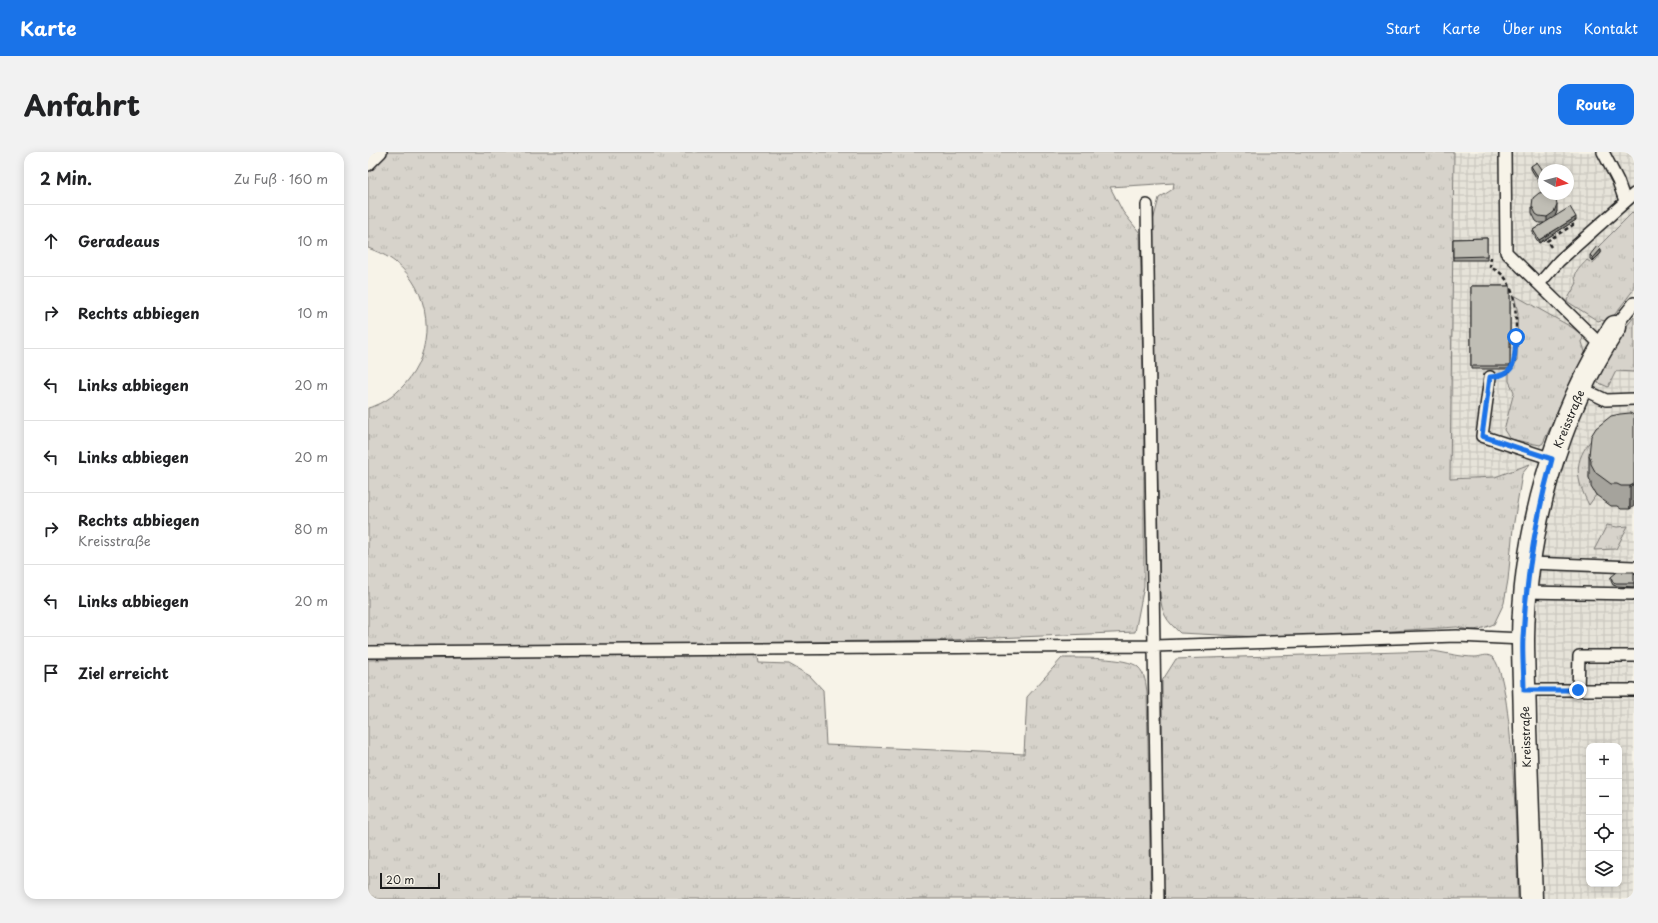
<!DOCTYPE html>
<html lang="de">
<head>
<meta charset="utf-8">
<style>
  body { margin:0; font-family:"Playpen Sans",sans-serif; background:#f2f2f2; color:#202124 }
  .controls { position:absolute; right:12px; bottom:12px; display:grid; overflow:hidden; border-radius:8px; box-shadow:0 2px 10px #0003 }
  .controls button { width:36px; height:36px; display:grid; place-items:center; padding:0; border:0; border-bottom:1px solid #e0e0e0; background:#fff; color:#202124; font:20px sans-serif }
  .compass { position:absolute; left:1170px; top:12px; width:36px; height:36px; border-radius:50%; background:#fff; box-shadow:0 2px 10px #0003; rotate:97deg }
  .scale { position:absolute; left:12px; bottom:10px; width:60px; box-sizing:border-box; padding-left:4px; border:2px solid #1c1c1c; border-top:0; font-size:11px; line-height:14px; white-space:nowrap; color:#1c1c1c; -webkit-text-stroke:3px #f7f3e8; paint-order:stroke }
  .stop { position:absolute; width:12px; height:12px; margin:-9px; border:3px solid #1a73e8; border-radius:50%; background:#fff }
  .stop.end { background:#1a73e8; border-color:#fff; box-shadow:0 1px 4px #0008 }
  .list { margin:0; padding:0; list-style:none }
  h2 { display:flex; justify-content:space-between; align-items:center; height:52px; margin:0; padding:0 16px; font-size:17px }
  h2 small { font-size:13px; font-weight:400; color:#757577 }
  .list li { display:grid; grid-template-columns:26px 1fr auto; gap:12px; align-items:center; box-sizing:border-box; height:72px; padding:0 16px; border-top:1px solid #e0e0e0 }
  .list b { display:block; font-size:15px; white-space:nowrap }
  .list p { margin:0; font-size:13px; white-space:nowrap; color:#757577 }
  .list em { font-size:13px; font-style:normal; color:#757577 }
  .icon { flex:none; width:22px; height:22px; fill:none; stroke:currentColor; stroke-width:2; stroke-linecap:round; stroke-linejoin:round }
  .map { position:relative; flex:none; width:1266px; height:747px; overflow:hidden; border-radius:12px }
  header { display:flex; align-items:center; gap:24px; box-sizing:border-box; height:56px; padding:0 20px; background:#1a73e8; color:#fff }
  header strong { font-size:19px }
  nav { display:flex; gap:22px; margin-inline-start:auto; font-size:14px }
  .intro { display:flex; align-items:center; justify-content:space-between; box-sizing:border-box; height:96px; padding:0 24px }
  h1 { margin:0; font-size:28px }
  .button { padding:10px 18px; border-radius:12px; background:#1a73e8; color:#fff; font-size:14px; font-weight:700 }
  main { display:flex; gap:24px; padding:0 24px }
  aside { flex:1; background:#fff; border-radius:12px; box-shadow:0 2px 10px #0003 }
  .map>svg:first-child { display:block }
</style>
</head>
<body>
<header>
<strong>Karte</strong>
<nav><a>Start</a><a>Karte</a><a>Über uns</a><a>Kontakt</a></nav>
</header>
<div class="intro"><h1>Anfahrt</h1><a class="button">Route</a></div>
<main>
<aside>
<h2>2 Min.<small>Zu Fuß · 160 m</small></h2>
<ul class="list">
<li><svg class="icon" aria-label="ahead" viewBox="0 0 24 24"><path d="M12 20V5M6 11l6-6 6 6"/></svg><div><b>Geradeaus</b></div><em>10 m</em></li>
<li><svg class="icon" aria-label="right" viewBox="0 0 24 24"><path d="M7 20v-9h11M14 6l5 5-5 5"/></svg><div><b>Rechts abbiegen</b></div><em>10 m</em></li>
<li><svg class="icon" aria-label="left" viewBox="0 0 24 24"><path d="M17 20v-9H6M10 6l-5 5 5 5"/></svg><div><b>Links abbiegen</b></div><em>20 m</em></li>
<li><svg class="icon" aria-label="left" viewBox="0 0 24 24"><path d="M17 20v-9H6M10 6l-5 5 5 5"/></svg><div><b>Links abbiegen</b></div><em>20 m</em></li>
<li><svg class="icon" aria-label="right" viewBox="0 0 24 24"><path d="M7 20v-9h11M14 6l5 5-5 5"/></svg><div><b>Rechts abbiegen</b><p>Kreisstraße</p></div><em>80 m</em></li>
<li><svg class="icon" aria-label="left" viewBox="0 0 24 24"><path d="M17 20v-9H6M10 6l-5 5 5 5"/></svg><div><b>Links abbiegen</b></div><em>20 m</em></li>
<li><svg class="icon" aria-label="arrive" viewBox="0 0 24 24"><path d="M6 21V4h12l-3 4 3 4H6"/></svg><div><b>Ziel erreicht</b></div></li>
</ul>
</aside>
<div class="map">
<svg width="1266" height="747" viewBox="0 0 1266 747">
  <defs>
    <pattern id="industrial-grid" width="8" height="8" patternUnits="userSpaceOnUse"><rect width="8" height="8" fill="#e6e3d9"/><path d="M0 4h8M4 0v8" fill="none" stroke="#c5c2ba"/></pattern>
    <pattern id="grass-tufts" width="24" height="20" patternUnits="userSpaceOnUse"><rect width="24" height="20" fill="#d7d3cb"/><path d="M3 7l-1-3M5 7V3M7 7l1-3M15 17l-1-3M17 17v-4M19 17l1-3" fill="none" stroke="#b8b5ae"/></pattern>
  </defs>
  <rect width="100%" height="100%" fill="#f7f3e8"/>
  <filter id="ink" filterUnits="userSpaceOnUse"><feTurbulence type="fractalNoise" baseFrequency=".025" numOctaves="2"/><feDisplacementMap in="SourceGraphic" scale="8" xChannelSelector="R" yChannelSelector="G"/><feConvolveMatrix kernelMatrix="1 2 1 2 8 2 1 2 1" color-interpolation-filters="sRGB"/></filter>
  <g filter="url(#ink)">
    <path fill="url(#industrial-grid)" fill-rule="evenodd" d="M1086,0H1266V747H1175L1168,450L1179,363L1191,321L1162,312L1127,325L1082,327ZM1176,18H1200V42H1176ZM1221,594H1251V732H1221Z"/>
    <path fill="url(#grass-tufts)" stroke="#7a7874" d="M17,0H1086L1082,327L1127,325L1162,312L1154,322L1145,376L1140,428L1136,451L1126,472C1111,478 1105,480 1089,475L909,486L812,481C798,468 794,462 792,443L785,69L791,46L805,37L806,31L742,35L755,60L772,81L776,262V434L767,480L581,488L0,496V256C17,252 31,240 41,227C68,191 63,138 27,110C20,104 8,99 0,96V18Z
      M1266,59V137L1241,170L1233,168L1230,169L1200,150L1199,148L1209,131C1203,122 1213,115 1219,108L1225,112L1234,100L1230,95Z
      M1146,143L1205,176L1215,184L1214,190L1219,206L1199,240L1175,291L1172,293L1142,287L1136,278L1146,240L1141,229V219L1149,209V190L1151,182L1149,175L1150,161Z
      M1266,165V220L1248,219L1240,235L1227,229L1254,180Z
      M1225,286L1221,325C1224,331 1225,337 1228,343L1221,353C1208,328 1204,309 1225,286Z
      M1239,373L1249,375L1260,374L1248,397L1226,398Z
      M1065,499C1078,501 1093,505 1107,505C1113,505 1118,501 1124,505C1146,520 1149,712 1150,747H795L794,529L808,507Z
      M389,500L391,511L421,512L442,524L455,538L458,593L656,602L659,545L694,506C709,506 760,505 770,515C777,521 778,532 779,541L783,747H0V508Z"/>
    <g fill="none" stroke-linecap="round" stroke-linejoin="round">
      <g stroke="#1c1c1c" stroke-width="14">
        <path id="service" d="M1137,0L1138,100L1234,194
          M1235,0L1250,29L1257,49
          M0,13L13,0
          M779,53L790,747
          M1171,132L1191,109L1266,42
          M1247,175L1266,151
          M1122,225L1114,284L1184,307
          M1213,236L1238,248L1266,247
          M1162,411L1266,415
          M1158,440L1266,442
          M0,500L786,494L1089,484L1155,487
          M1156,538H1266
          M1210,538L1211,504H1266"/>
      </g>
      <g stroke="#1c1c1c" stroke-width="25">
        <path id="minor" d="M1163,747C1161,690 1159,632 1157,575C1157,546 1155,516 1155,487C1156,383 1188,263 1247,175"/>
      </g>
      <path stroke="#1c1c1c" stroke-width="2.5" stroke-dasharray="4 3" stroke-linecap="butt" d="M1183,95L1179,89L1205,73L1204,71
        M1123,105L1122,116C1155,124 1148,184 1146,210L1142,218L1136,223"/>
      <use href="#service" stroke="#f7f3e8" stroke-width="11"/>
      <use href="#minor" stroke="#f7f3e8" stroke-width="22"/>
    </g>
    <path fill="#a5a39c" stroke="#1c1c1c" d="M1163,14L1176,20V29L1172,32L1163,17Z
      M1164,54L1189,59L1187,64L1208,68L1171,91L1165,82V78L1176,71H1171L1168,69L1164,61Z
      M1119,86V108H1085V87Z
      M1233,101L1225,109L1222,107V103Z
      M1103,134H1142V217H1103Z
      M1266,263L1262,357H1253L1249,354H1243L1228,343L1223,335V330L1221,326V303Z
      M1266,420V435L1248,434L1245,433L1243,429V425Z"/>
    <path fill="#86857f" stroke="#1c1c1c" d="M1176,26V29L1172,32V28Z
      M1189,52V59L1186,67L1179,71V65Z
      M1208,65V68L1171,91V88Z
      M1233,97V101L1225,109V106Z
      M1266,332V354L1262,357V334Z"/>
    <path fill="#c0beb5" stroke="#1c1c1c" d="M1169,10L1176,20V26L1172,28L1163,14Z
      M1176,40V42H1184L1187,44L1189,52L1186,60L1179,65L1171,64L1168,62L1164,54L1165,46L1171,41Z
      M1202,55L1208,65L1171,88L1165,78Z
      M1119,86V104L1085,105V87Z
      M1229,94L1233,97L1225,106L1222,103Z
      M1103,134H1142V214H1103Z
      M1262,261L1266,263V332L1262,334H1253L1249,332H1243L1228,321L1223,312V308L1221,303L1223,284L1228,276L1243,264L1252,262Z
      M1249,420H1266V431H1248L1245,430L1243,425Z"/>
  </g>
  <g fill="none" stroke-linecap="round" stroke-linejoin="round" filter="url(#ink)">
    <path stroke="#1a73e8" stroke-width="5" d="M1148,185C1146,208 1150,223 1122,225L1114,284L1184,307C1168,365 1158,425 1155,486C1154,503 1156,521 1156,538H1210"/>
  </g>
  <g text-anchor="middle" stroke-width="4" stroke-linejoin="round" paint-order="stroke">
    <g font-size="11" fill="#1c1c1c" stroke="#f7f3e8">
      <text transform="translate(1201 267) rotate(-67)" y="4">Kreisstraße</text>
      <text transform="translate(1158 585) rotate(-92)" y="4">Kreisstraße</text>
    </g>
  </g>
</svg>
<div class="controls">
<button>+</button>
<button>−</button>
<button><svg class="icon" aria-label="locate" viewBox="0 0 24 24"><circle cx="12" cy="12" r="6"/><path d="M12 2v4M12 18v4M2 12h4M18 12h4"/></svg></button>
<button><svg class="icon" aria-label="layers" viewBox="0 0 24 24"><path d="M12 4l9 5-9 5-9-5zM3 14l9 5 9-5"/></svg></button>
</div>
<svg class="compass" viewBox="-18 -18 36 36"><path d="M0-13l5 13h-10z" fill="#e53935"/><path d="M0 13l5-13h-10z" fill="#757577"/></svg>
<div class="scale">20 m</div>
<div class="stop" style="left:1148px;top:185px"></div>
<div class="stop end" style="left:1210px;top:538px"></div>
</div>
</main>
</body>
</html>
